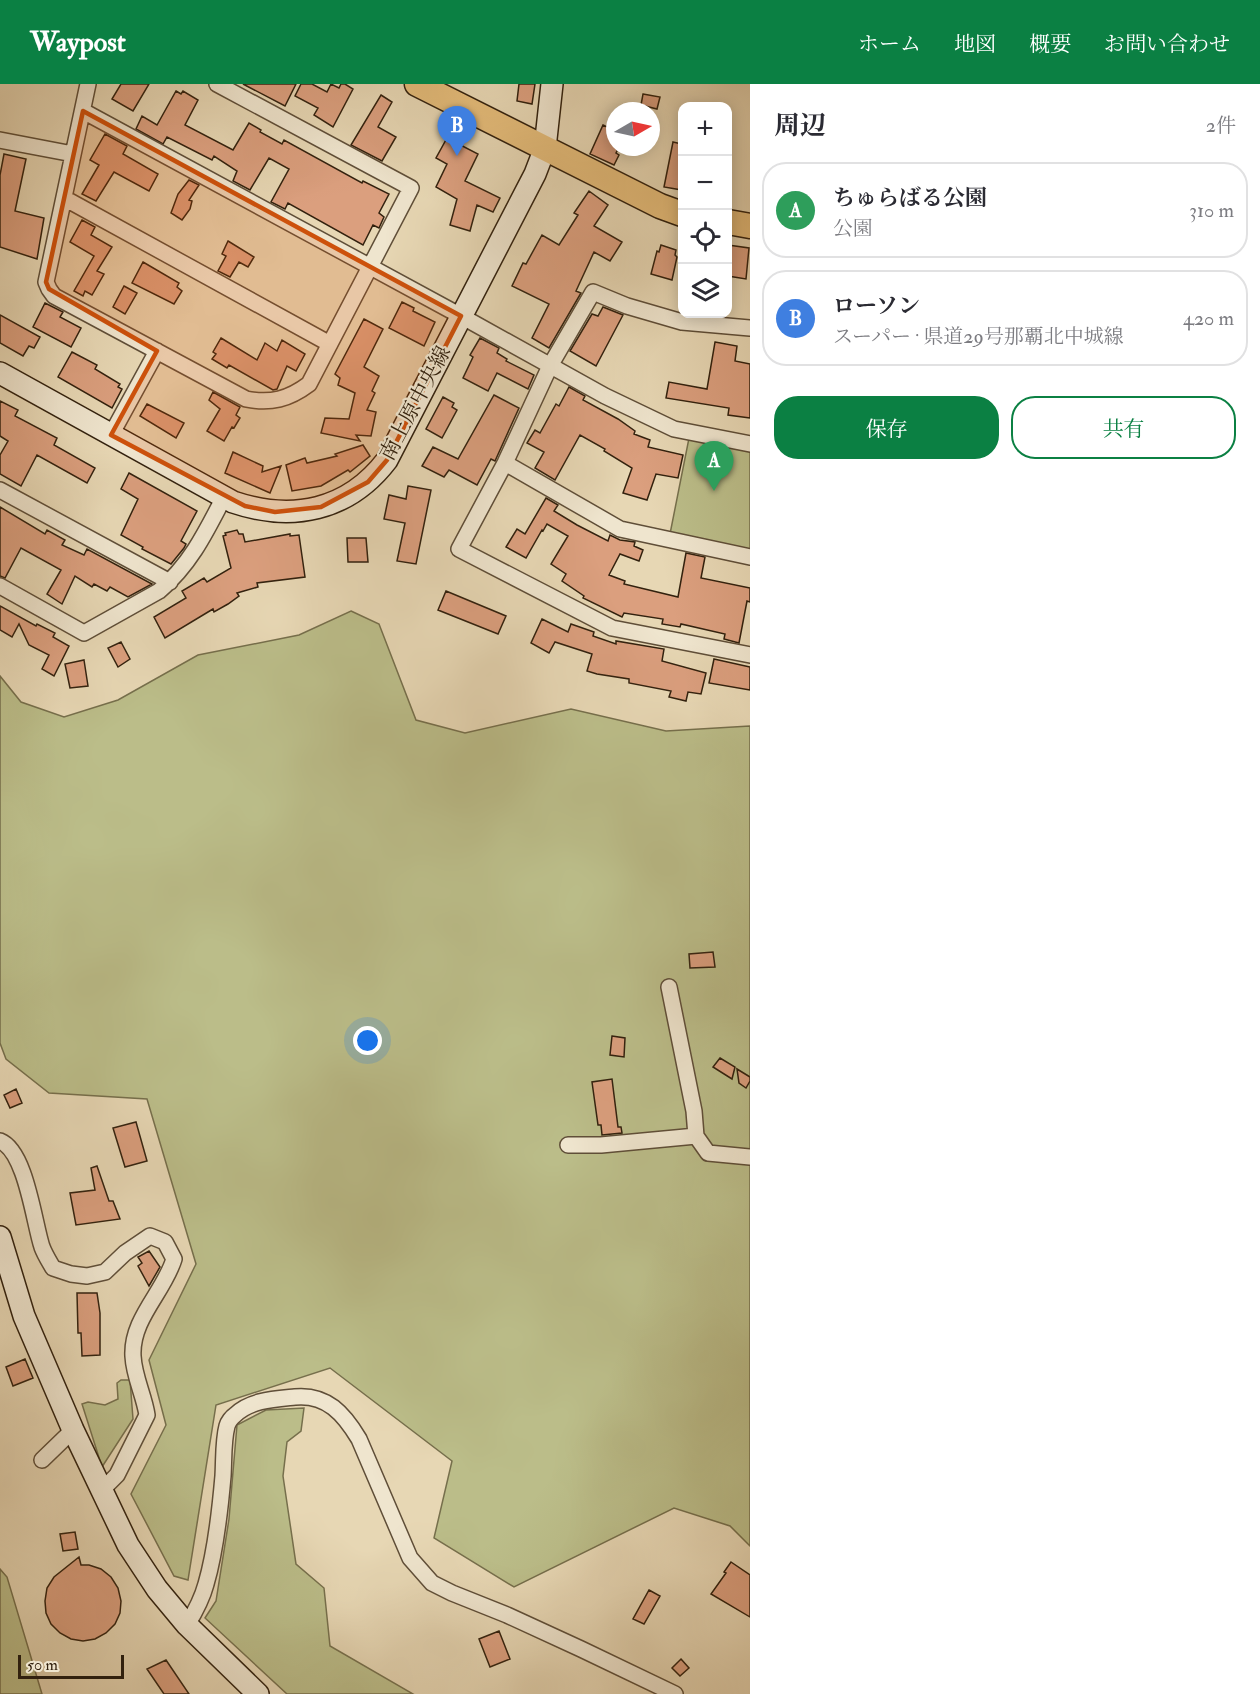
<!DOCTYPE html>
<html lang="ja">
<head>
<meta charset="utf-8">
<style>
  body { margin:0; font-family:"IM FELL Double Pica","Noto Serif JP",serif; background:#f2f2f3; color:#2b2b33 }
  .controls { position:absolute; right:18px; top:18px; display:grid; overflow:hidden; border-radius:12px; box-shadow:0 3px 15px #0003 }
  .controls button { width:54px; height:54px; display:grid; place-items:center; padding:0; border:0; border-bottom:2px solid #e1e1e2; background:#fff; color:#2b2b33; font:30px sans-serif }
  .compass { position:absolute; left:606px; top:18px; width:54px; height:54px; border-radius:50%; background:#fff; box-shadow:0 3px 15px #0003; rotate:81deg }
  .scale { position:absolute; left:18px; bottom:15px; width:106px; box-sizing:border-box; padding-left:6px; border:3px solid #32210e; border-top:0; font-size:16px; line-height:21px; white-space:nowrap; color:#32210e; -webkit-text-stroke:4px #efe5ce; paint-order:stroke }
  .you { position:absolute; left:368px; top:957px; width:21px; height:21px; margin:-15px; border:4px solid #fff; border-radius:50%; background:#1a73e8; box-shadow:0 0 0 9px #1a73e833 }
  .badge { display:grid; place-items:center; width:39px; height:39px; border-radius:50%; background:#0b8043; color:#fff; font-size:20px; font-weight:700 }
  .pin { position:absolute; translate:-50% -50px; filter:drop-shadow(0 2px 3px #0008) }
  .pin::after { content:''; position:absolute; top:32px; width:21px; height:18px; background:inherit; clip-path:polygon(0 0,100% 0,50% 100%) }
  .list { margin:0; padding:0; list-style:none }
  h2 { display:flex; justify-content:space-between; align-items:center; height:78px; margin:0; padding:0 24px; font-size:26px }
  h2 small { font-size:20px; font-weight:400; color:#7c7c81 }
  .list li { display:grid; grid-template-columns:39px 1fr auto; gap:18px; align-items:center; box-sizing:border-box; height:96px; margin:0 12px 12px; padding:0 12px; border:2px solid #e1e1e2; border-radius:24px }
  .list b { display:block; font-size:22px; white-space:nowrap }
  .list p { margin:0; font-size:20px; white-space:nowrap; color:#7c7c81 }
  .list em { font-size:20px; font-style:normal; color:#7c7c81 }
  .actions { display:flex; gap:12px; padding:18px 24px }
  .actions a { flex:1; padding:14px 0; border:2px solid #0b8043; border-radius:24px; text-align:center; font-size:21px; color:#0b8043 }
  .actions .main { background:#0b8043; color:#fff }
  .icon { flex:none; width:33px; height:33px; fill:none; stroke:currentColor; stroke-width:2; stroke-linecap:round; stroke-linejoin:round }
  .map { position:relative; flex:none; width:750px; height:1610px; overflow:hidden }
  header { display:flex; align-items:center; gap:36px; box-sizing:border-box; height:84px; padding:0 30px; background:#0b8043; color:#fff }
  header strong { font-size:28px }
  nav { display:flex; gap:33px; margin-inline-start:auto; font-size:21px }
  main { display:flex }
  aside { flex:1; background:#fff }
  .map>svg:first-child { display:block }
</style>
</head>
<body>
<header>
<strong>Waypost</strong>
<nav><a>ホーム</a><a>地図</a><a>概要</a><a>お問い合わせ</a></nav>
</header>
<main>
<div class="map">
<svg width="750" height="1610" viewBox="0 0 750 1610">
  <rect width="100%" height="100%" fill="#e7d7b4"/>
  <filter id="stains"><feTurbulence type="fractalNoise" baseFrequency=".00333" numOctaves="4"/><feColorMatrix values="0 0 0 0 .2 0 0 0 0 .09 0 0 0 0 .02 0 0 0 .5 -.17"/></filter>
  <radialGradient id="worn" r=".72"><stop offset=".6" stop-color="#630" stop-opacity="0"/><stop offset="1" stop-color="#630" stop-opacity=".3"/></radialGradient>
  <path fill="#bbbd89" stroke="#766f4c" stroke-width="1.5" d="M690,349L750,360V473L669,455Z
    M351,527L379,540L416,636L465,649L571,625L666,647L750,642V1462L730,1442L674,1424L514,1503L434,1454L452,1377L330,1284L216,1321L188,1496L174,1492L131,1410L166,1341L149,1276L196,1180L147,1015L49,1009L6,975L0,959V592L21,618L64,633L118,616L198,571L299,551Z
    M121,1296H130L133,1335L102,1383L82,1320L88,1318L105,1321L118,1315L117,1299Z
    M304,1324L301,1347L287,1358L283,1392L296,1480L324,1504L330,1562L413,1610H287L205,1534L216,1517L229,1435L237,1341L266,1326Z
    M0,1485L7,1493L42,1610H0Z"/>
  <path fill="#db9f7e" stroke="#32210e" stroke-width="1.5" d="M121,0H149L133,27L112,15Z
    M243,0H296L285,22Z
    M301,0H312L327,8L331,0L339,4L341,0H345L353,5L333,43L314,31L318,24L295,12Z
    M519,0H535L532,20L517,17Z
    M176,7L181,10L183,7L198,16L185,41L233,66L249,39L261,46L260,48L282,60L284,56L362,99L363,97L389,110L379,129L384,133L379,144L373,141L363,161L288,119L285,125L271,118L289,85L269,74L250,106L233,97L237,87L214,72L212,76L167,53L163,60L136,45L142,32L157,41Z
    M643,10L660,13L657,25L641,21Z
    M381,11L392,18L378,43L396,53L382,77L351,61Z
    M603,41L615,47V63H619L616,69L619,71L614,81L590,70Z
    M105,50L127,62L123,70L158,90L149,107L114,88L96,117L82,110L99,81L90,76Z
    M447,54L478,70L465,97L500,114L493,128L477,121L470,147L450,141L457,115L436,103L447,80L436,74Z
    M673,58L682,60V106L664,103Z
    M4,70L26,75L15,127L44,134L37,175L0,163V91Z
    M189,96L199,101L189,116L192,117L190,125L182,136L171,129L178,110Z
    M589,107L608,121L594,142L622,158L610,177L594,168L576,207L581,209L549,264L532,254L549,220L512,202L523,179L526,180L542,151L559,161L578,131L574,129Z
    M82,136L95,143L91,151L112,163L97,187L104,190L92,211L85,207L83,212L74,207L94,172L70,158Z
    M228,157L254,173L248,183L239,178L230,193L218,187L226,172L222,170Z
    M661,161L676,166L675,171L677,173L672,196L651,190L657,167L659,168Z
    M728,161L749,164L746,195L728,192Z
    M143,178L179,199L177,203L182,207L174,220L132,199Z
    M124,202L137,209L125,230L113,223Z
    M402,218L414,224L413,227L435,238L424,262L389,244Z
    M45,219L63,228L60,233L81,244L71,263L33,243Z
    M603,223L623,231L596,282L570,267L592,230L598,232Z
    M0,231L40,253L34,264L29,262L23,272L0,259Z
    M364,235L383,245L364,283L379,292L372,307L375,309L367,326L376,328L371,352L356,351L360,357L321,349L325,334L349,335L355,309L338,301L340,294L335,290Z
    M221,254L257,276L265,259L277,267L282,256L305,270L296,287L287,282L277,305L273,306L229,281L227,284L212,275L216,270L213,268Z
    M480,254L499,264L497,269L507,275L506,277L534,291L528,305L497,289L488,307L463,294L473,273L470,271Z
    M715,258L737,262L735,277L750,280V334L728,331L729,324L666,314L669,298L707,305Z
    M72,268L97,281L95,285L120,300L118,303L122,305L112,324L58,293Z
    M569,303L585,312L583,316L618,335L635,347L634,350L650,356L648,363L683,371L678,394L656,390L647,416L623,409L632,384L604,367L605,365L580,351L555,396L535,384L544,368L527,359L535,346L540,349L556,320L559,322Z
    M213,308L240,323L236,331L240,334L234,344L232,343L224,357L207,347L220,325L209,316Z
    M494,311L519,324L495,377L491,375L477,401L449,386L444,393L422,382L433,363L458,375Z
    M443,313L454,319L452,323L457,326L442,354L426,345Z
    M0,317L18,326L15,332L57,354L54,361L95,384L87,399L37,371L21,402L0,390V371L8,357L0,352Z
    M147,320L184,339L176,354L140,332Z
    M363,361L370,372L350,388L348,386L321,402L292,407L286,381L305,374L307,379L337,372L335,370Z
    M233,368L263,382L262,388L281,382L270,409L225,389Z
    M129,389L197,427L181,457L186,460L184,464L171,480L142,465L143,463L121,451L138,415L121,405Z
    M408,402L431,406L416,480L397,477L405,439L384,435L389,411L406,415Z
    M546,414L558,421L554,427L577,441L608,457L610,451L620,456L635,458L634,462L643,466L639,477L620,470L609,491L625,497L624,500L678,513L686,469L705,473L701,494L750,504V518L747,517L739,559L724,555L725,550L681,540L680,543L662,540L663,535L624,529L622,533L583,514L584,512L562,497L566,490L551,480L568,452L547,440L543,447L542,446L526,474L506,463L517,445L525,450Z
    M0,423L45,450L47,446L65,456L62,461L84,471L87,465L152,500L128,513L110,503L107,507L94,500L92,503L75,492L62,520L47,510L61,486L21,464L5,494L0,492Z
    M237,446L239,450H243L245,458L290,450V452L299,451L305,493L257,499L258,503L237,509L239,512L228,520L214,528L213,525L165,554L154,533L186,514L182,507L204,494L207,498L231,484L223,452L226,451L225,449Z
    M347,454H366L368,478H348Z
    M446,507L506,532L498,550L438,526Z
    M0,522L36,542L37,540L55,549L53,553L69,562L54,592L42,585L49,571L29,561L19,540L12,553L0,546Z
    M542,535L568,548L571,540L594,548L593,552L616,560V557L664,565L662,577L706,589L701,610L688,608L686,617L669,613L671,607L629,599V595L597,590L587,587L592,570L555,558L549,569L531,559Z
    M121,558L130,575L118,583L108,564Z
    M714,575L750,583V606L709,599Z
    M84,576L88,602L70,604L65,580Z
    M713,868L715,883L690,884L689,870Z
    M612,952L625,954L624,973L610,971Z
    M720,974L735,983L732,995L713,983Z
    M737,985L750,993V997L746,1004L739,999Z
    M612,995L618,1043H621L622,1049L602,1051L601,1041H598L592,998Z
    M16,1005L22,1019L10,1024L4,1011Z
    M136,1038L147,1077L125,1083L113,1044Z
    M97,1082L109,1117H113L120,1135L76,1141L70,1109L95,1106L91,1084Z
    M149,1167L160,1183L149,1202L138,1182L142,1179L138,1173Z
    M77,1209H97L100,1229V1271L82,1272L81,1249H78Z
    M25,1275L33,1294L13,1302L6,1283Z
    M75,1448L78,1465L63,1467L60,1450Z
    M79,1473L81,1481H89L101,1485L111,1493L118,1504L121,1517L120,1529L115,1540L106,1549L95,1555L83,1557L71,1555L60,1549L51,1540L46,1529L45,1517L47,1504L54,1493Z
    M731,1478L750,1491V1533L711,1510L726,1489L724,1488Z
    M649,1506L660,1512L644,1540L633,1535Z
    M499,1547L510,1575L490,1583L479,1555Z
    M681,1575L689,1584L680,1592L672,1584Z
    M166,1576L189,1610H164L147,1585Z"/>
  <g fill="none" stroke-linecap="round" stroke-linejoin="round">
    <g stroke="#5f4e38" stroke-width="18">
      <path id="street" d="M88,0L46,198L49,205L54,212L246,315C271,320 289,315 309,300L411,104L217,0
        M83,27L461,232L605,312L674,345L750,360
        M0,56L73,70
        M64,114L330,260
        M750,244L682,238L627,222L593,208L550,282L505,379L459,465L612,544L750,571
        M111,351L157,267
        M505,379L620,445L750,473
        M0,406L170,498
        M0,502L84,549L159,507C190,481 206,448 224,413
        M669,903L694,1027L696,1052L708,1069L750,1073
        M0,1057C26,1067 34,1139 42,1163C45,1171 49,1177 53,1184L71,1190L87,1192L105,1188L125,1169L150,1152L165,1158L174,1175C164,1208 131,1235 133,1272C134,1293 144,1311 147,1331L117,1391L102,1406
        M568,1061H601L696,1052
        M42,1376L73,1346
        M187,1541C195,1528 202,1515 206,1500C216,1466 220,1427 223,1392C224,1376 223,1357 227,1342C228,1338 232,1333 235,1331C250,1316 275,1315 295,1313C327,1310 344,1330 359,1355L410,1474L432,1499L452,1509L507,1531L581,1565L675,1610"/>
    </g>
    <g stroke="#32210e" stroke-width="24">
      <path id="secondary" d="M0,289L233,418C292,438 348,427 387,376L535,90L545,64L552,0
        M0,1153L24,1232L73,1346L128,1461L157,1505L187,1541L258,1610"/>
    </g>
    <g stroke="#32210e" stroke-width="27">
      <path id="primary" d="M417,0L660,122L682,130
        M728,138L750,142"/>
    </g>
    <use href="#street" stroke="#efe5ce" stroke-width="15"/>
    <use href="#secondary" stroke="#efe5ce" stroke-width="21"/>
    <use href="#primary" stroke="#e4bc7a" stroke-width="24"/>
  </g>
  <path fill="#cd510c" fill-opacity="0.2" stroke="#cd510c" stroke-width="4.5" stroke-linejoin="round" d="M83,27L461,232L387,376L368,398L321,423L275,428L245,422L111,351L157,267L49,205L46,198Z"/>
  <g text-anchor="middle" stroke-width="4.5" stroke-linejoin="round" paint-order="stroke">
    <g font-size="21" fill="#32210e" stroke="#efe5ce">
      <text transform="translate(415 319) rotate(-62)" y="7">南上原中央線</text>
    </g>
  </g>
  <rect width="100%" height="100%" filter="url(#stains)"/>
  <rect width="100%" height="100%" fill="url(#worn)"/>
</svg>
<div class="controls">
<button>+</button>
<button>−</button>
<button><svg class="icon" aria-label="locate" viewBox="0 0 24 24"><circle cx="12" cy="12" r="6"/><path d="M12 2v4M12 18v4M2 12h4M18 12h4"/></svg></button>
<button><svg class="icon" aria-label="layers" viewBox="0 0 24 24"><path d="M12 4l9 5-9 5-9-5zM3 14l9 5 9-5"/></svg></button>
</div>
<svg class="compass" viewBox="-18 -18 36 36"><path d="M0-13l5 13h-10z" fill="#e53935"/><path d="M0 13l5-13h-10z" fill="#7c7c81"/></svg>
<div class="scale">50 m</div>
<div class="you"></div>
<div class="pin badge" style="left:714px;top:407px;background:#2e9e5b">A</div>
<div class="pin badge" style="left:457px;top:72px;background:#3f7fe0">B</div>
</div>
<aside>
<h2>周辺<small>2件</small></h2>
<ul class="list">
<li><span class="badge" style="background:#2e9e5b">A</span><div><b>ちゅらばる公園</b><p>公園</p></div><em>310 m</em></li>
<li><span class="badge" style="background:#3f7fe0">B</span><div><b>ローソン</b><p>スーパー · 県道29号那覇北中城線</p></div><em>420 m</em></li>
</ul>
<div class="actions"><a class="main">保存</a><a>共有</a></div>
</aside>
</main>
</body>
</html>
